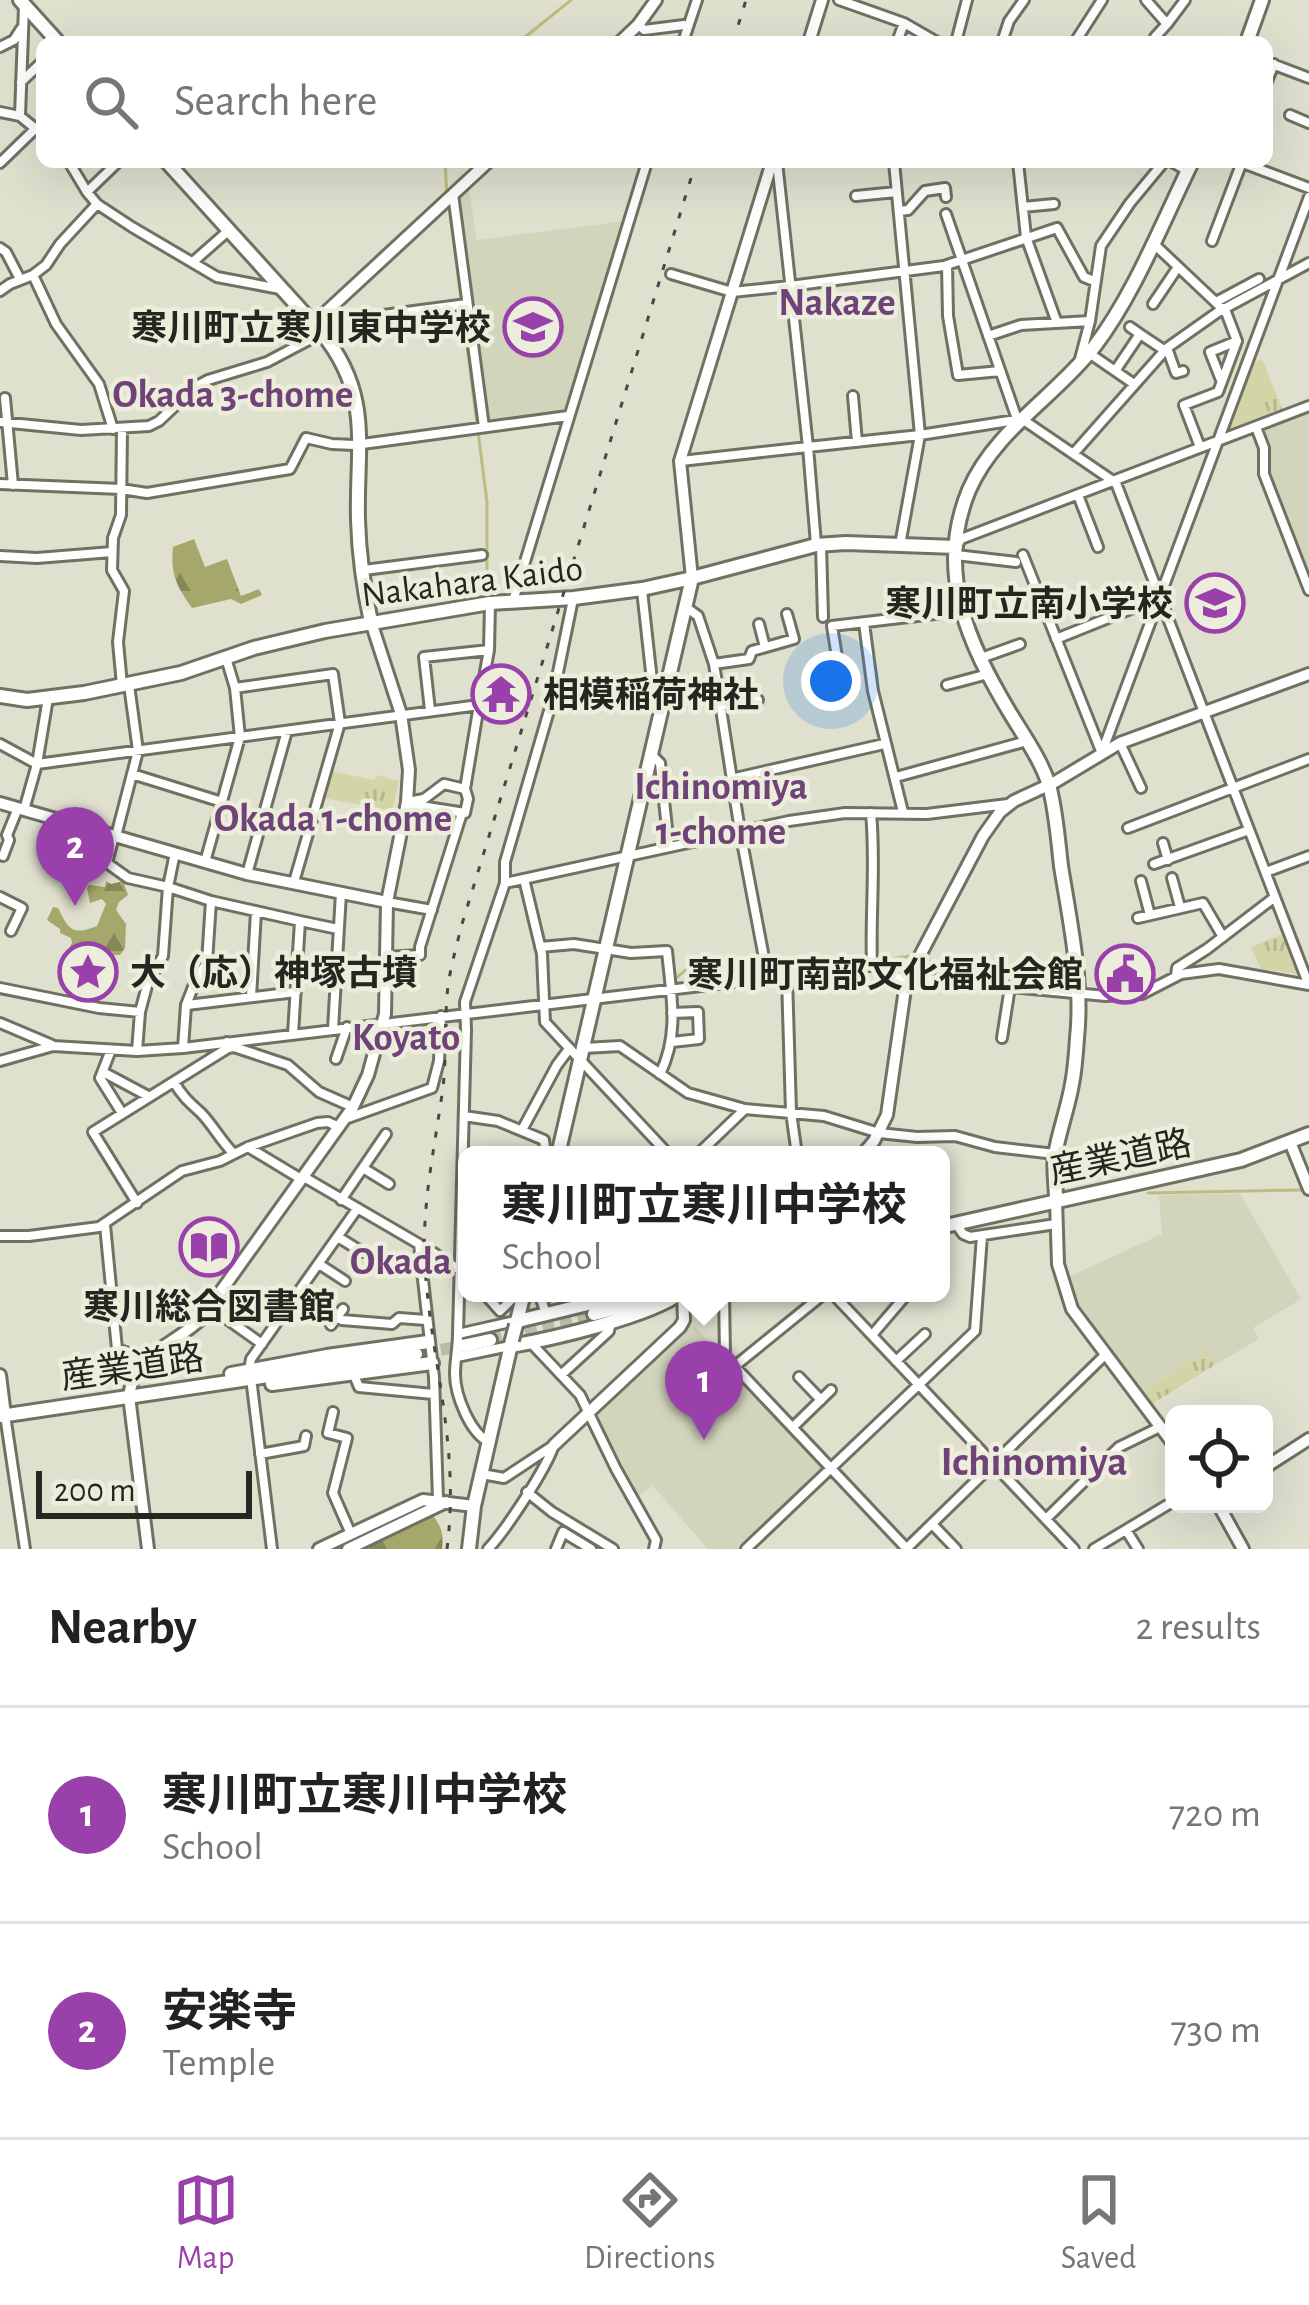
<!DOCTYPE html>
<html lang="en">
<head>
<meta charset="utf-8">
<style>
  body { margin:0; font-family:"Alegreya Sans","Noto Sans JP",sans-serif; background:#f2f2f2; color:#222 }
  .controls { position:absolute; right:36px; bottom:36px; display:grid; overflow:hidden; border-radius:18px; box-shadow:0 12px 48px #0002 }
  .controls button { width:108px; height:108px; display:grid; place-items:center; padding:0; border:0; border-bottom:3px solid #e0e0e0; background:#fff; color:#222; font:60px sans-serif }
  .scale { position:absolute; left:36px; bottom:30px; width:216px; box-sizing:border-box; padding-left:12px; border:6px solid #262620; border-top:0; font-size:33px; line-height:42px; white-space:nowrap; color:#262620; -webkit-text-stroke:9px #eceddb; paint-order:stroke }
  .you { position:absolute; left:831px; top:681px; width:42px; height:42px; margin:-30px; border:9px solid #fff; border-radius:50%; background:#1a73e8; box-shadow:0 0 0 18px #1a73e833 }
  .badge { display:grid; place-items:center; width:78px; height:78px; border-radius:50%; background:#9a40ab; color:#fff; font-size:39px; font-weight:700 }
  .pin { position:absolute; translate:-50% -99px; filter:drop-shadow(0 3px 6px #0008) }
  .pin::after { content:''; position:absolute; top:63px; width:42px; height:36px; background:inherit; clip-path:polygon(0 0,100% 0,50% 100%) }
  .popup { position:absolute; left:458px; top:1146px; width:492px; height:156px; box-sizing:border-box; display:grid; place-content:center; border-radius:18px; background:#fff; filter:drop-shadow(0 3px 9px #0005); font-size:39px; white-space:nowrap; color:#767676 }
  .popup b { font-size:45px; color:#222 }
  .popup::after { content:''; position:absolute; left:50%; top:100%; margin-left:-24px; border:24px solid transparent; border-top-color:#fff }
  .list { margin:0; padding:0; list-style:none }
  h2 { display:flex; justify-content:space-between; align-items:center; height:156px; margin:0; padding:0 48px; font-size:51px }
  h2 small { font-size:39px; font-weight:400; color:#767676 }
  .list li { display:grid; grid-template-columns:78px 1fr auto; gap:36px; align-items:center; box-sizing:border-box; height:216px; padding:0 48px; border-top:3px solid #e0e0e0 }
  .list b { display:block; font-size:45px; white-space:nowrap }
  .list p { margin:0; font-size:39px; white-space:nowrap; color:#767676 }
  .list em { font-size:39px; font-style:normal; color:#767676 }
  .icon { flex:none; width:66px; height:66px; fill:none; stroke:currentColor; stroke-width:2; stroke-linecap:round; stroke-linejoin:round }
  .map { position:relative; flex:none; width:1309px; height:1549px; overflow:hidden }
  .search { position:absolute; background:#fff; box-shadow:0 12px 48px #0002; left:36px; right:36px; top:36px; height:132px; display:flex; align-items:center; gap:30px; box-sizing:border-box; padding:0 42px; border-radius:18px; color:#767676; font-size:45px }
  .sheet { height:588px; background:#fff }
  nav { display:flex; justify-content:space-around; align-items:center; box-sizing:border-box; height:168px; border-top:3px solid #e0e0e0; background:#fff; font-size:33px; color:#767676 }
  nav a { display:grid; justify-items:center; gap:6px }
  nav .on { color:#9a40ab }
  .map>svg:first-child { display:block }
</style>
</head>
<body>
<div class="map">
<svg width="1309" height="1549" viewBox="0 0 1309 1549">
  <defs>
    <pattern id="forest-firs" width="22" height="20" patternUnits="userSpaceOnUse" patternTransform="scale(3)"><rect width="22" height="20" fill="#a5a76b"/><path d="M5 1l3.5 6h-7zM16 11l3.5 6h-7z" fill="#868858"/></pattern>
    <pattern id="park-tufts" width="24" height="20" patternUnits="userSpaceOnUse" patternTransform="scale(3)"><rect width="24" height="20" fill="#d3d5a6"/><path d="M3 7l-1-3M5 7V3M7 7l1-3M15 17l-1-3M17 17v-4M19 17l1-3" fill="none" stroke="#b5b78f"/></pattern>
  </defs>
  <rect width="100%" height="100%" fill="#dfe0ce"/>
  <path fill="#d2d4bc" d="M468,184L477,240L625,221L563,414L489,424L456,196Z
    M1309,411V577L1268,471L1270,450L1263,431Z
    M1240,1194L1301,1299L1253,1328L1259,1339L1216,1364L1207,1351L1142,1393L1090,1327L1077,1307L1066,1278L1162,1234L1159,1195Z
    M694,1326L827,1467L742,1549H708L653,1486L636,1498L596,1421V1413L688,1327Z"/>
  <path fill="url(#forest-firs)" d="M194,539L205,567L227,559L241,596L259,589L262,595L241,604L231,599L192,608C177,587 170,574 173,547Z
    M106,881L111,884L123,881L128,895L119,902L116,910L126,924L125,948L120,955H106L107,960L118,962V978L105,989L94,992C73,983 56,966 72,943L71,938L60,933V929L47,920L53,907L58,908C69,930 72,936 97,926L106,904L102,899L90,903L87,888L89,885L105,887Z
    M419,1504C436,1516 445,1527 442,1549H318Z"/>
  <path fill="url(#park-tufts)" d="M1262,359L1283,411L1227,431L1251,364Z
    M329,771L375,780L376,775L399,781L392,811L324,798Z
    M1283,934L1299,974L1261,969L1251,947Z
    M1207,1350L1216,1364L1152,1404L1142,1393Z"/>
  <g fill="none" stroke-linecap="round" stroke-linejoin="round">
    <path stroke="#bbbe81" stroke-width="3" d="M519,42L571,0
      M445,162L447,196
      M449,205L487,502V593
      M925,956L942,976
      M879,961L916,955
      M1224,966L1303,980
      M667,985L686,970L700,967L719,980L736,973L754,977
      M1148,1193L1302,1190"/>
    <path stroke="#babbab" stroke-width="12" stroke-dasharray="12 6" stroke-linecap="butt" d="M490,1340L594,1314
      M423,1353L462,1346"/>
    <g stroke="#707162" stroke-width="14">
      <path id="street" d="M839,0L904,23L937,42
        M1146,0L1167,24L1155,37
        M1167,24L1185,0
        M639,25L644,30L684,25L688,27
        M683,42L697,0
        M897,42L904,23
        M956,42L967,0
        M1002,42L1009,21L1024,0
        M1075,42L1102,0
        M0,47L14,40L21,29
        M1267,62L1309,78
        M1267,81L1274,64
        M21,82L42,62
        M0,112L20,116L42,134
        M1290,115L1309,123
        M20,116L24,6
        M69,162L87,192L97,204L132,227L217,277L280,289
        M777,162L808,447L920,435L1022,419L1116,483L1308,983
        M894,162L920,435L900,545
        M1018,162L1026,237L1057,323
        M1172,162L1188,171
        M1240,162L1309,188
        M0,163L35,129
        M87,192L118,162
        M453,194L484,427
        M856,196L896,192
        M1023,207L1054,204
        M899,211L908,210L925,191L945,188L946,197
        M946,214L1017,419
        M1212,241L1242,162
        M1154,244L1226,312L1237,341L1218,392L1184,405L1200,447
        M0,248L6,252L20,279
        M194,261L228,231
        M947,265L948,316L958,375L1000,371
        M671,274L732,292L790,286L944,266L1057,228L1084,277L1094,281
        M33,275L56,324L99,384L113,429
        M0,291L10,284L33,275L46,265L60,244L97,204
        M1216,302L1259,279
        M1153,304L1178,267
        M315,324L467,304
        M1130,327L1140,334
        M988,336L1021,325L1090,321
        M1167,348L1176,373L1183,371
        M1089,353L1134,384
        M1080,359L1090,321L1101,246L1130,203L1164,162
        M1115,371L1140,334L1164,350
        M1221,380L1210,352L1237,341
        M853,396L857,442
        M5,398L13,485
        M0,422L81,430L149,426L159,421L195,387L208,380L267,362L322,333
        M1256,427L1264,448V474L1309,590
        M122,428L121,515L113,538L112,570L124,591L118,642L122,685
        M1074,453L1167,348L1218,312L1309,263
        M681,461L808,447L816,544
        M0,484L121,489L147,493L290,469L306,438L332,444L355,445L568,416
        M1078,495L1098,547
        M821,545L823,617
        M957,546L961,539L1309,406
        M956,555L1016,562
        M1023,555L1101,751
        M0,556L37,558L112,552
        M364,570L482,555
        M642,590L654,699L664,704
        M513,601L647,162
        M687,608L698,616L714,664L740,831L768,979
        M864,623L873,691L903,812
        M759,624L765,647
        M1056,639L1158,598
        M837,657L832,626L960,611
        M981,658L1020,644
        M714,664L749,659L752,651L794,639L787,614
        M947,685L988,674
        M235,688L333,674L340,723L294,882
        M720,706L758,700
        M430,710L424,657L489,650
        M1120,743L1141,788
        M0,744L37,764L479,705L489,650L490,603
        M1102,752L1309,197
        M652,755L660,763L669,847
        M132,774L222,802
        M896,777L1027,741
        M731,779L884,744
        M444,784L465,789L468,799L465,813L414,805L407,802L424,799Z
        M465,789L479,705
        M24,810L37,764L48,698
        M871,813C876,864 870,915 872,965
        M1128,828L1309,759
        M114,836L107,863L128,878L168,887L163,956L148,982L140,1012L137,1051
        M116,836L138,751L129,685
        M1163,843L1168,860
        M175,853L168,887L211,901L300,921L293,1034
        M3,856L9,840L7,835L18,808
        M205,862L240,737L235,688L226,658
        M1154,864L1249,830
        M1266,872L1309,856
        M247,874L287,731
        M1172,878L1180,907
        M524,879L542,954L545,1022L669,1155
        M1141,881L1150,915
        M505,883L789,821L845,813L927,814L1008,804
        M0,897L22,908L11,931
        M387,902L432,910
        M1138,918L1203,903L1223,937
        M300,921L338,929
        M540,947L574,944L631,953L667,951C671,994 680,1034 660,1074
        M386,957L420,955V947L462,813
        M1176,976L1177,968L1207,949L1275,897
        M787,977L791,1112L797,1155
        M0,988L99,1008L140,1012
        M251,997L256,912
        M187,1005L296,992
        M672,1013L698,1012L699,1039L672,1042
        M0,1023L52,1045
        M333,1029L341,893
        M1002,1038L1010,987
        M183,1048L186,1005L195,982L207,962L211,901
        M228,1048L234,1047L288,1065L319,1092L353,1107
        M584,1048L620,1046L688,1093L745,1109L824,1116L879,1133L917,1137L955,1136L995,1147L1055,1154
        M111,1050L100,1078L122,1113
        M336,1059L347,1027
        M0,1061L53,1046L137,1051L183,1048L877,965L906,982L955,978L1010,987L1106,996L1142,994L1181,974L1219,969L1309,985
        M103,1072L148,1096
        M174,1082C182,1096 189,1102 201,1113C212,1124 221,1141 234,1154
        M464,1116L498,1121L544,1140L546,1155
        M348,1118L432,1088L439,1061L441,1016
        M522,1130L557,1065L569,1049
        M248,1147L301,1179
        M697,1155L744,1110
        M363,1168L389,1184
        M304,1177L419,1244L434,1377L438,1500
        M341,1200L386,1134
        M137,1203L93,1132L228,1048L227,1042
        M956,1224L963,1234L970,1237L1056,1224
        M105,1225L117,1349L146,1359
        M0,1236H29L99,1227L182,1171L220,1161L248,1147L317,1123L328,1122L339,1127
        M338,1237L362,1252
        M434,1253L467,1275
        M319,1264L345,1281
        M484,1293L500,1311L512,1299L521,1298
        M724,1293L725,1356L907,1549
        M832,1293L1074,1549
        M210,1307L262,1344
        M546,1314L542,1302L550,1293
        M337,1317L342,1320L392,1324L399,1318L426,1320
        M331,1325L343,1309
        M458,1334L515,1321
        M872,1335L908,1293
        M531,1343L580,1395L616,1469L656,1540L654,1549
        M457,1357L510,1346
        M896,1361L925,1334
        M735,1366L825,1293
        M249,1370L251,1359L357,1209
        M354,1375L359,1387L433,1394
        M561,1375L609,1331L611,1321
        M799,1377L821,1400
        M252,1386L272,1549
        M333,1412L328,1433L347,1438L333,1493L351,1534
        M5,1415L25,1549
        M793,1427L831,1390
        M489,1442C470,1433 455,1395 455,1374C455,1361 458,1347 458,1334L466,1030L465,1002L505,883V862L553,697L573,599
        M260,1454L304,1446L306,1436
        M482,1474L504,1478L554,1445
        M527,1492L552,1512L613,1549
        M1046,1519L1119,1447L1160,1427
        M932,1524L956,1549
        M1126,1530L1138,1549
        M907,1548L1105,1355
        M488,1549C506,1530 546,1469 554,1445
        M556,1549L563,1532L591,1549
        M746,1549L975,1331L982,1236
        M1094,1549L1174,1501"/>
    </g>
    <g stroke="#707162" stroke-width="16">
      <path id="secondary" d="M620,42L638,25L656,0
        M809,42L822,0
        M313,324L488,162
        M692,578L680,461L772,162
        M0,803L247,874L387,902
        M1290,1142L1309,1189
        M862,1155L874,1141L887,1115L906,982L983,836L1000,812L1014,801L1055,782L1120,743L1309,674
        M1056,1200L1058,1264L1072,1309L1174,1445
        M0,1375L5,1415
        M554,1445L680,1327L684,1320L683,1293
        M1264,1468L1309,1439
        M1218,1504L1243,1549
        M148,1549L129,1396C134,1354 174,1345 201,1319L353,1107L368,1075L385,1014L387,902L407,802L409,770L401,714L371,622
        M319,1549L423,1500L474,1506
        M348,1549L446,1502"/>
    </g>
    <g stroke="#707162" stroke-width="18">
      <path id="primary" d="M20,0L58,42
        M1247,42L1262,0
        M167,162L322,333C373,396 356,447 358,520C359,553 364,590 371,622
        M0,696L27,700L84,693L181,673L254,648L325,631L490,603L574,598L642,589L692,578L816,545L846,543L956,547
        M558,1155L692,578
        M1056,1200C1056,1185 1053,1169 1055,1155C1059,1131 1068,1108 1072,1084C1075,1069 1076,1053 1077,1038C1083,982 1070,922 1061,866C1058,840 1056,811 1049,785C1041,760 1024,736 1010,713C968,643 935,572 969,490C995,430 1055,397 1094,347C1134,295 1163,221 1192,162
        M941,1227L1241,1160L1309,1134
        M594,1314L662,1296
        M518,1321L633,1293
        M516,1325L524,1293
        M462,1346L490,1340
        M511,1346C551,1339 651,1316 680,1293
        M231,1374L327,1356L428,1342
        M272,1384L432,1363
        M0,1416L416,1354
        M469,1549L474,1506L512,1340"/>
    </g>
    <use href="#street" stroke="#fff" stroke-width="8"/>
    <use href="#secondary" stroke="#fff" stroke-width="10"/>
    <use href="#primary" stroke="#fff" stroke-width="12"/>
    <path stroke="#494940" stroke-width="3" stroke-dasharray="6 12" stroke-linecap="butt" d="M733,42L746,0
      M447,1549C460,1447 432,1367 425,1268C421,1206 435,1147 443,1087C447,1053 444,1020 448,986C451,965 457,944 462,924L696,162"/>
    <g stroke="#707162" stroke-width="18" stroke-linecap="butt">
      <path id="primary-bridge" d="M512,1340L516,1325"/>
    </g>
    <use href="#primary-bridge" stroke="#fff" stroke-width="12"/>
  </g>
  <defs>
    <g id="school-ring" transform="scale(3)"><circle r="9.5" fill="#eceddb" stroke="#9a40ab" stroke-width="1.5"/><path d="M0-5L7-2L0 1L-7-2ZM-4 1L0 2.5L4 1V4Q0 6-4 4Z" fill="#9a40ab"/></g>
    <g id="temple-ring" transform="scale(3)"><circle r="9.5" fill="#eceddb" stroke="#9a40ab" stroke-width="1.5"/><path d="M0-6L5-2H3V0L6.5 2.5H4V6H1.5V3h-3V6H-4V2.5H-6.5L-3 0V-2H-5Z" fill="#9a40ab"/></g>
    <g id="sight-ring" transform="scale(3)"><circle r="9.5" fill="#eceddb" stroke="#9a40ab" stroke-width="1.5"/><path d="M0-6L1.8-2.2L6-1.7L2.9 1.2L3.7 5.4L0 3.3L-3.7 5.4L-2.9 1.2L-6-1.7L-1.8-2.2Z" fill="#9a40ab"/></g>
    <g id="civic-ring" transform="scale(3)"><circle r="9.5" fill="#eceddb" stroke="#9a40ab" stroke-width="1.5"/><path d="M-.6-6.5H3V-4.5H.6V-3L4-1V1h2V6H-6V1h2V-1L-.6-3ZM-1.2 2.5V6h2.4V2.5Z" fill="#9a40ab"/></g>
    <g id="library-ring" transform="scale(3)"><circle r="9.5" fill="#eceddb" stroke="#9a40ab" stroke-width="1.5"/><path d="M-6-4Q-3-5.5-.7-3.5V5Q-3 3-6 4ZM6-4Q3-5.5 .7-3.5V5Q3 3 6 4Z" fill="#9a40ab"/></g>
  </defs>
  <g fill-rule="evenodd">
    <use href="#school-ring" x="533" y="327"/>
    <use href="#school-ring" x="1215" y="603"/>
    <use href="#temple-ring" x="501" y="694"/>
    <use href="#sight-ring" x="88" y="972"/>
    <use href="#civic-ring" x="1125" y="974"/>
    <use href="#library-ring" x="209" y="1247"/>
  </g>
  <g text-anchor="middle" stroke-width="9" stroke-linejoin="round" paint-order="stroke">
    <g font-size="36" font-weight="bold" fill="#262620" stroke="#eceddb" text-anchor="end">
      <text x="491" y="340">寒川町立寒川東中学校</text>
      <text x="1173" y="616">寒川町立南小学校</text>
      <text x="543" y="707" text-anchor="start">相模稲荷神社</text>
      <text x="130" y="985" text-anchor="start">大（応）神塚古墳</text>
      <text x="1083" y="987">寒川町南部文化福祉会館</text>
      <text x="209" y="1319" text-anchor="middle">寒川総合図書館</text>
    </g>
    <g font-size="36" fill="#262620" stroke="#eceddb">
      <text transform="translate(472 580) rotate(-7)" y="13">Nakahara Kaido</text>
      <text transform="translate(1120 1156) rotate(-12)" y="13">産業道路</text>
      <text transform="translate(132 1366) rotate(-8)" y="13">産業道路</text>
    </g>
    <g font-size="39" font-weight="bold" fill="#6f4278" stroke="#eceddb">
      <text x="837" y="315">Nakaze</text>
      <text x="233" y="407">Okada 3-chome</text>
      <text x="721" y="799">Ichinomiya<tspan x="721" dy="45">1-chome</tspan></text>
      <text x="333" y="831">Okada 1-chome</text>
      <text x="406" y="1050">Koyato</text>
      <text x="401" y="1274">Okada</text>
    </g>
    <g font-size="42" font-weight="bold" fill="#6f4278" stroke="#eceddb">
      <text x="1034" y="1475">Ichinomiya</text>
    </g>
  </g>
</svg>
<div class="controls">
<button><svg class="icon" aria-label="locate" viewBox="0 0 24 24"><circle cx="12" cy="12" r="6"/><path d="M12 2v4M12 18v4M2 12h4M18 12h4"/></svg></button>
</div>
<div class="scale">200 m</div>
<div class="you"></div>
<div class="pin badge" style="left:704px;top:1440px">1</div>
<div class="popup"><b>寒川町立寒川中学校</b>School</div>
<div class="pin badge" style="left:75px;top:906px">2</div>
<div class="search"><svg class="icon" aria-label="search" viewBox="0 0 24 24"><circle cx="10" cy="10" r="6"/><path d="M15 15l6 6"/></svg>Search here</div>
</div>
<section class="sheet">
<h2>Nearby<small>2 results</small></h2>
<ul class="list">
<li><span class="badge">1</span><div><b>寒川町立寒川中学校</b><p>School</p></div><em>720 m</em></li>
<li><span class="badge">2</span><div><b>安楽寺</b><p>Temple</p></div><em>730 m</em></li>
</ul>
</section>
<nav>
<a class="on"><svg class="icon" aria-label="map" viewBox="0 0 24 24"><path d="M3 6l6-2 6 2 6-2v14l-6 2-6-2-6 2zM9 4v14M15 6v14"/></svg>Map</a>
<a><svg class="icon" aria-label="directions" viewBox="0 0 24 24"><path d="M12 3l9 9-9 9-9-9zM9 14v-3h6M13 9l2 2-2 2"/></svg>Directions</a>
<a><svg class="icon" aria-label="saved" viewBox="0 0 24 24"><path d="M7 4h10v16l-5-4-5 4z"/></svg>Saved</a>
</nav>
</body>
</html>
